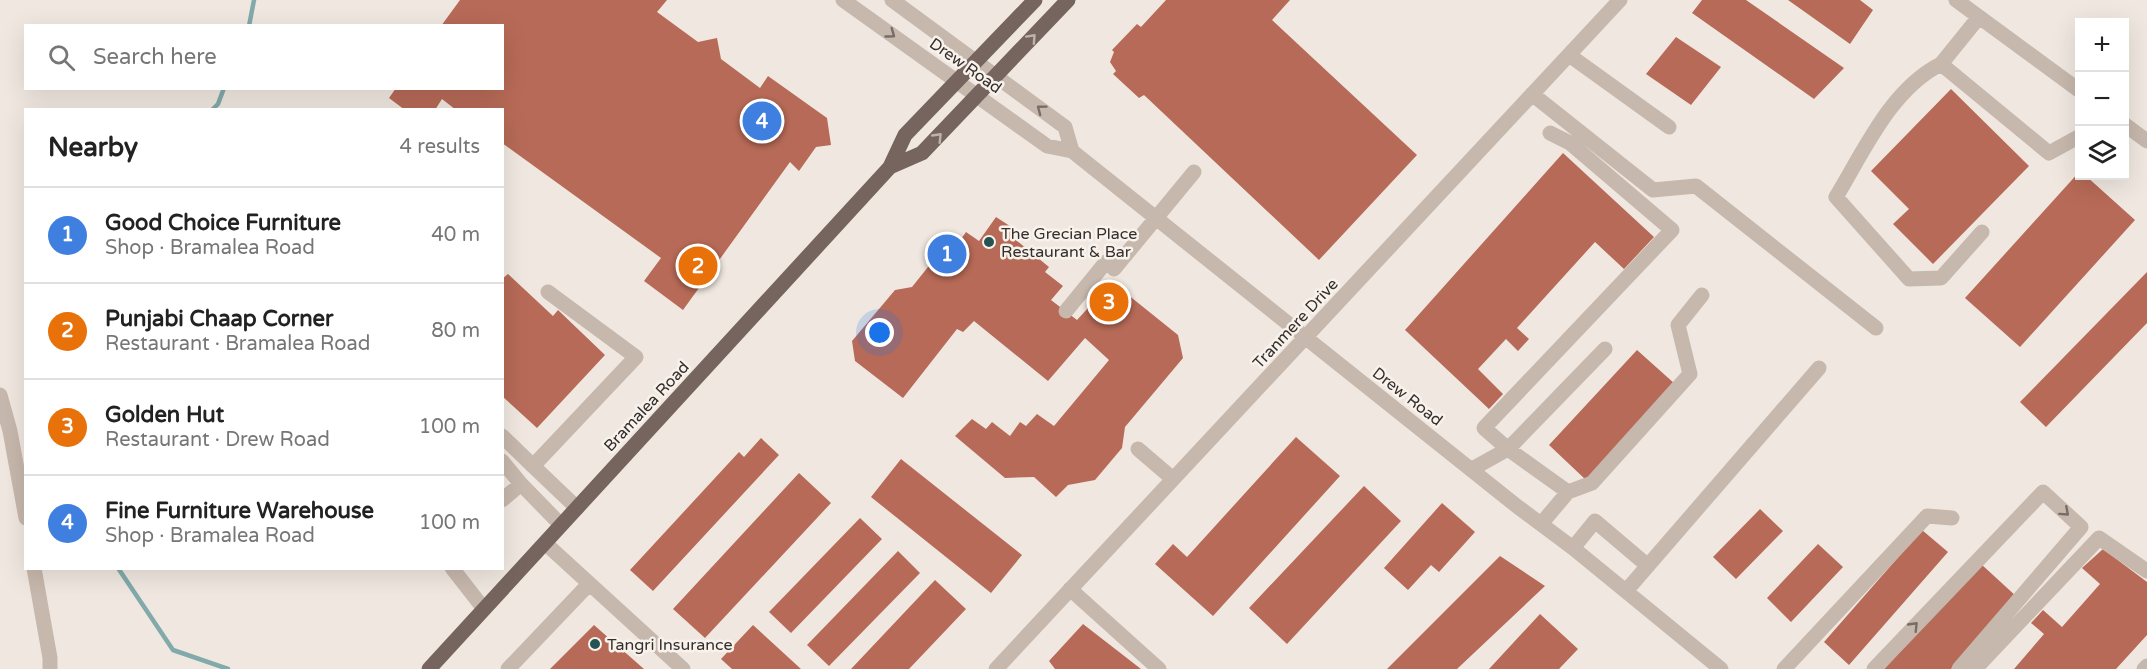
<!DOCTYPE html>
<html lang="en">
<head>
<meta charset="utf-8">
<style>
  body { margin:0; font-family:"Varela Round",sans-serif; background:#f6f6f6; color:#222 }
  .controls { position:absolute; right:18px; top:18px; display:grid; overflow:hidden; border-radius:0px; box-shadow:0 6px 24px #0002 }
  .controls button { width:54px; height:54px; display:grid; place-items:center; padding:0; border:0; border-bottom:2px solid #e0e0e0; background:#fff; color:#222; font:30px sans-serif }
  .you { position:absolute; left:880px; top:333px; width:21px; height:21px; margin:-15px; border:4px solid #fff; border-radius:50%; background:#1a73e8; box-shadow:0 0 0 9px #1a73e833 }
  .badge { display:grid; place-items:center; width:39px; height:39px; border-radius:50%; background:#255253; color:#fff; font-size:20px; font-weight:700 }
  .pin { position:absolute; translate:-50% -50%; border:3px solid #fff; box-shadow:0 2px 6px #0006 }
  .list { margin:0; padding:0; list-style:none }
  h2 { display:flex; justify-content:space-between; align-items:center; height:78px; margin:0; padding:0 24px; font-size:26px }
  h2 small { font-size:20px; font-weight:400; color:#767676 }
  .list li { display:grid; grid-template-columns:39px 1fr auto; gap:18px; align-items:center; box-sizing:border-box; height:96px; padding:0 24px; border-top:2px solid #e0e0e0 }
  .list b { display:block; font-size:22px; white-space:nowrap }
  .list p { margin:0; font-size:20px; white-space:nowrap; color:#767676 }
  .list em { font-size:20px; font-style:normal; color:#767676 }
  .icon { flex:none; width:33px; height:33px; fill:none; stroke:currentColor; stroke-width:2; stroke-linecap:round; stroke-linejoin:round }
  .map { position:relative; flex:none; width:2147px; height:669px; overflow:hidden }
  .search { position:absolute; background:#fff; box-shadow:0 6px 24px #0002; left:24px; top:24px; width:480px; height:66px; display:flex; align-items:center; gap:15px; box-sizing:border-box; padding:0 21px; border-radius:0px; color:#767676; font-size:22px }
  .panel { position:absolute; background:#fff; box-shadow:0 6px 24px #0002; left:24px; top:108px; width:480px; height:462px; border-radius:0px }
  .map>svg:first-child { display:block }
</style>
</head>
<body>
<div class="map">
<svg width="2147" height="669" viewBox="0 0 2147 669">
  <rect width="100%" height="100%" fill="#f0e8e0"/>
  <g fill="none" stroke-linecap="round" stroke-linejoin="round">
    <path stroke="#82aaaa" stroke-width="4.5" d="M249,26L254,0
      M212,110L218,104L224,88
      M118,568L173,650L228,669"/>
  </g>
  <path fill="#b76a57" d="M460,0H667L657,12L698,42L717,38L721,59L760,88L768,76L827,118L831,145L816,147L799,171L790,162L683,310L644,281L661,258L502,143V110H456L442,99L435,110H405L389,98L396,88H502V26H441Z
    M1166,0H1290L1272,20L1417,155L1319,260L1144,95L1139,98L1113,74L1116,71L1110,62L1114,52L1112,50L1137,24L1141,27Z
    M1702,0H1746L1844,68L1814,99L1692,13Z
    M1788,0H1860L1873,10L1850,44Z
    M1676,37L1721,67L1691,105L1646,74Z
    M1951,89L2029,166L1933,264L1893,224L1909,209L1871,171Z
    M1563,153L1654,237L1624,269L1595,242L1517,328L1529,339L1518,351L1506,339L1478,369L1503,394L1489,409L1405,330Z
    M2080,171V176H2086L2135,220L2020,347L1965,298Z
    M996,217L1013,228L1010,235L1049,267L1045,272L1063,286L1051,300L1077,320L1112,282L1178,335L1183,358L1125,427L1122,448L1095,480L1068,485L1056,497L1034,477L1005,478L955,436L972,419L986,429L992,422L1010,436L1020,422L1026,426L1037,414L1054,426L1109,360L1085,338L1048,381L974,321L963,332L957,329L903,398L855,361L852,341L895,290L912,287L948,242H959L966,232L979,241Z
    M2147,272V323L2046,427L2020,402Z
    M508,274L553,316L558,310L605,355L537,428L502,396V279Z
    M1637,350L1675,384L1586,480L1549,445Z
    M1296,437L1340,476L1213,616L1155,564L1173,544L1187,557Z
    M761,438L779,455L653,591L630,570L739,452L744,457Z
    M901,459L1022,555L991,593L871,497Z
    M799,473L831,503L705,638L673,609Z
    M1364,486L1401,521L1287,644L1249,608Z
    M1442,503L1475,532L1439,572L1431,565L1408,590L1384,568Z
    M1760,509L1783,531L1736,579L1713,557Z
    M860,518L882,539L791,633L769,612Z
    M1922,530L1948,552L1849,665L1824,642Z
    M1818,544L1843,567L1791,622L1767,598Z
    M2103,549L2147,582V635L2116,669H2014L2044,634L2031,623L2043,610L2062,627L2100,584L2082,568Z
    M898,551L920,573L829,666L807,645Z
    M1500,556L1545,586L1457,669H1387Z
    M1981,564L2017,597L1951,669H1884Z
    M935,580L966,609L909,669H851Z
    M1540,614L1578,649L1559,669H1489Z
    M1083,624L1141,669H1055L1049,661Z
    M594,625L644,669H550Z
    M753,625L801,669H732L721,659Z"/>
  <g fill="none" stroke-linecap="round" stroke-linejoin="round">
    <path stroke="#c7b8ad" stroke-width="15" d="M843,0L1047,146L1072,151L1518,507L1573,548L1721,669
      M892,0L1065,127L1072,151
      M1956,0L2080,91
      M1979,17L1941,64L2049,153L2080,136
      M1569,55L1669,127
      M1941,64C1891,89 1864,151 1836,197L1909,279L1941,278L1982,232
      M1532,94L1653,190L1696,186L1876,328
      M2124,124L2147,141
      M1114,269L1194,172
      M548,292L636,357L533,466L577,508
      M1066,311L1106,262
      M0,395L10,431L26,518
      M502,436L533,466
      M1138,449L1173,479
      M502,461L521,484
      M1472,469L1508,449L1484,428L1672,230L1570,143L1550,133
      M1568,492L1508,449L1605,349
      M502,500L521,484L561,525
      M1541,524L1568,492L1592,483L1690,374L1678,325L1702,295
      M545,543L683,669
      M1573,548L1595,521L1648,566
      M34,568L50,658V669
      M452,568L484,609
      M1070,589L1159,669
      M1626,591L1819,368
      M508,669L589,584
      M996,669L1620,0
      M1784,669L1927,516L1952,518
      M1874,669L2043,492L2081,527L1959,669
      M1975,669L2099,538L2147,571
      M2144,669L2147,666"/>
    <path stroke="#76655e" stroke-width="15" d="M890,167L922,153L1068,0
      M429,669L890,167L905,135L1035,0"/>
  </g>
  <defs><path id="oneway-chevron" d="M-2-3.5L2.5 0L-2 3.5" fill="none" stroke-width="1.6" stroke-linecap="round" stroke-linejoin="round" transform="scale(1.5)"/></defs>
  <g stroke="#776c66">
    <use href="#oneway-chevron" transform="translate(891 34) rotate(36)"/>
    <use href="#oneway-chevron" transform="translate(1041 109) rotate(-143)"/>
    <use href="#oneway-chevron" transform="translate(2065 512) rotate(42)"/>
    <use href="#oneway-chevron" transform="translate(1914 626) rotate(-46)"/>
  </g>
  <g stroke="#beb3ac">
    <use href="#oneway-chevron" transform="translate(1032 38) rotate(-47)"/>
    <use href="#oneway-chevron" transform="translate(938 137) rotate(-46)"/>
  </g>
  <g fill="#255253" stroke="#f8f2ec" stroke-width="2">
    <circle cx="989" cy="242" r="6"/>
    <circle cx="595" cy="644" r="6"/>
  </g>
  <g text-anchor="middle" stroke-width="5" stroke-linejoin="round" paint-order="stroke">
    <g font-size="16" fill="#362e2b" stroke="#f8f2ec">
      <text transform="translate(966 65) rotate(35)" y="6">Drew Road</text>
      <text transform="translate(1295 323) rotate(-47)" y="6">Tranmere Drive</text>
      <text transform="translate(1408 396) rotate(38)" y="6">Drew Road</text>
      <text transform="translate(646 406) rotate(-47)" y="6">Bramalea Road</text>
    </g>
    <g font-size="16" fill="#362e2b" stroke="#f8f2ec" text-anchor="start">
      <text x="1001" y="239">The Grecian Place<tspan x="1001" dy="18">Restaurant &amp; Bar</tspan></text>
      <text x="607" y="650">Tangri Insurance</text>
    </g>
  </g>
</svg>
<div class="controls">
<button>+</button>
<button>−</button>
<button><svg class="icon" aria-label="layers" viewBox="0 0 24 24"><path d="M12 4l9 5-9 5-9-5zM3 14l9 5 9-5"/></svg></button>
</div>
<div class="you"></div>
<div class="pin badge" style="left:947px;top:254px;background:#3f7fe0">1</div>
<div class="pin badge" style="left:698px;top:266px;background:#e8710a">2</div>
<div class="pin badge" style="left:1109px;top:302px;background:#e8710a">3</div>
<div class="pin badge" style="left:762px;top:121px;background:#3f7fe0">4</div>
<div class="search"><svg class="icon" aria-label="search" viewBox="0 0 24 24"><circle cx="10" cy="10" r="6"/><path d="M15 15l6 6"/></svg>Search here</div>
<section class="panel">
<h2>Nearby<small>4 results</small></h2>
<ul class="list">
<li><span class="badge" style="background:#3f7fe0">1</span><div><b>Good Choice Furniture</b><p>Shop · Bramalea Road</p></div><em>40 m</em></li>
<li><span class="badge" style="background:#e8710a">2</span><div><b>Punjabi Chaap Corner</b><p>Restaurant · Bramalea Road</p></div><em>80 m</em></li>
<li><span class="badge" style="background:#e8710a">3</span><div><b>Golden Hut</b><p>Restaurant · Drew Road</p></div><em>100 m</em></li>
<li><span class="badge" style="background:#3f7fe0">4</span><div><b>Fine Furniture Warehouse</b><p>Shop · Bramalea Road</p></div><em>100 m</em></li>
</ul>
</section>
</div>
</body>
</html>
